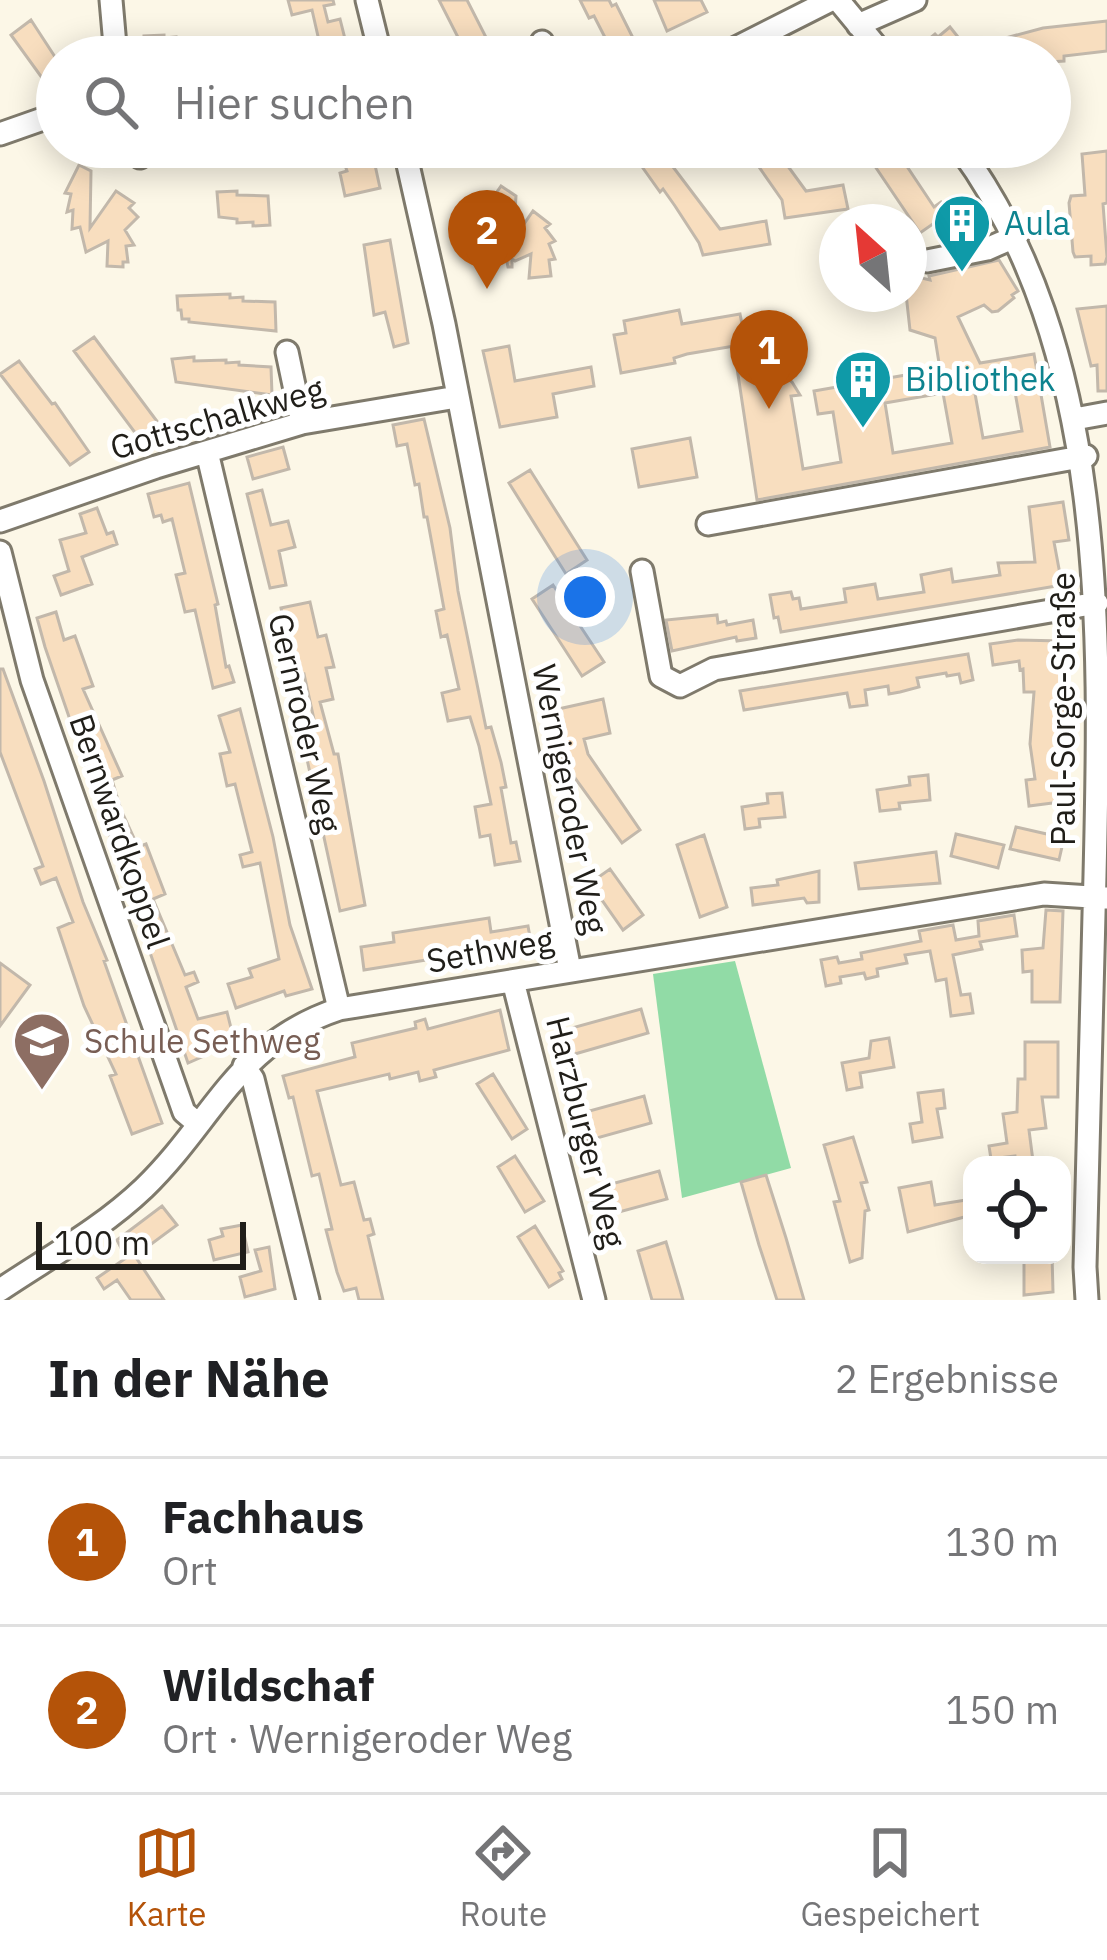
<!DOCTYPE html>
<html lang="de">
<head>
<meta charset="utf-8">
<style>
  body { margin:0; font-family:"IBM Plex Sans",sans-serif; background:#f2f2f2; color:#202124 }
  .controls { position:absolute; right:36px; bottom:36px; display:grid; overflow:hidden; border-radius:24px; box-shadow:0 6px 30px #0003 }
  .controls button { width:108px; height:108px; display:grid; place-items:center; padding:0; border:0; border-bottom:3px solid #e0e0e0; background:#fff; color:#202124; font:60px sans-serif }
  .compass { position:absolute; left:819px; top:204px; width:108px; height:108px; border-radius:50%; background:#fff; box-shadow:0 6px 30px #0003; rotate:333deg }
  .scale { position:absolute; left:36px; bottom:30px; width:210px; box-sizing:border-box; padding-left:12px; border:6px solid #201e19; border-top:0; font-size:33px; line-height:42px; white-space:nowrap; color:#201e19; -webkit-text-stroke:9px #fff; paint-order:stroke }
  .you { position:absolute; left:585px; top:597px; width:42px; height:42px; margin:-30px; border:9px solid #fff; border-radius:50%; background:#1a73e8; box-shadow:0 0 0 18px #1a73e833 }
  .badge { display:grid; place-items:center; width:78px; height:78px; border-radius:50%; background:#b45309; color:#fff; font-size:39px; font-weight:700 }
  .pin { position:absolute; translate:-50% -99px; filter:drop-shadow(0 3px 6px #0008) }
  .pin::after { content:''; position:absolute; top:63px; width:42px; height:36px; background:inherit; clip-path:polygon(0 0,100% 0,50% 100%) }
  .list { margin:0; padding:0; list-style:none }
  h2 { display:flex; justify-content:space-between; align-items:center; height:156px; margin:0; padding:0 48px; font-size:51px }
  h2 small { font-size:39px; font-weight:400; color:#757577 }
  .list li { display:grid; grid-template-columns:78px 1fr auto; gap:36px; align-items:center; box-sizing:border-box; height:168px; padding:0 48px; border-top:3px solid #e0e0e0 }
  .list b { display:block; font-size:45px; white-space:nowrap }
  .list p { margin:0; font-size:39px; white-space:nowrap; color:#757577 }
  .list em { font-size:39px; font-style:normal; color:#757577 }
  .icon { flex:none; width:66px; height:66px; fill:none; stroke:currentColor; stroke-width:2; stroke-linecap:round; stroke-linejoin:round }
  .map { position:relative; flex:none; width:1107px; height:1300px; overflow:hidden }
  .search { position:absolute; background:#fff; box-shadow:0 6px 30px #0003; left:36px; right:36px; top:36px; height:132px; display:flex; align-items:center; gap:30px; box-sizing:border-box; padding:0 42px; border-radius:66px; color:#757577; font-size:45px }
  .sheet { height:492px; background:#fff }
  nav { display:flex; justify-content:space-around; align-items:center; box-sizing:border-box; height:168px; border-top:3px solid #e0e0e0; background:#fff; font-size:33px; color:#757577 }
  nav a { display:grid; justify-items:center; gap:6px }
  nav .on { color:#b45309 }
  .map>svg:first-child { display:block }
</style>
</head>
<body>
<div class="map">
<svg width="1107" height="1300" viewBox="0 0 1107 1300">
  <rect width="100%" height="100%" fill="#fcf7e7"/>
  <path fill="#91dba6" d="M735,961L791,1168L682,1198L653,974Z"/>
  <path fill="#f8debf" stroke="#c2b8ab" stroke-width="3" fill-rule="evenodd" d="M288,0H333L334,4L324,6L328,22L340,19L345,39L320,45L312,10L292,15Z
    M439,0H467L496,57H468Z
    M580,0H609L612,6L616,4L641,54L669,40L675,51L663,57H615L594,16L589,18Z
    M654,0H701L707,12L667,31Z
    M31,20L57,60V75L45,82L11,35Z
    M1107,21V51L1064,56V61L1050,62V57H1000L998,40L1043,28Z
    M950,27L974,57H907L935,34L938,37Z
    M164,35V38L176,37V41L208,42L209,57H145L144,36Z
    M339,147H364L371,166L375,165L380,188L345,196L340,173L347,171Z
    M628,147H658L720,229L766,221L770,244L703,255L699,243L675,206L663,189L660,192Z
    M745,147H774L806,191L843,185L848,209L785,218L782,200Z
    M862,147H894L934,207L941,202L953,218L941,227L937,221L920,233Z
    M1107,151V203L1103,204L1107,257L1105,264L1091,265V256L1075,257L1073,252L1069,203L1071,196L1085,195L1082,154Z
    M79,165L91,171L90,228L116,191L134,203L129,208L138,217L125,230L134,245L126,246L128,262H123V267L107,266L108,241L86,252L80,227L72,229L73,210L67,212L71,194L65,193Z
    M501,186L516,196L513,240L533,211L550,224L545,228L555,241L549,244L555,259L549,260L551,276L529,278L531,254L515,261L512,259V267H508L503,243L496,241L497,226H491L495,208L489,206L490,202Z
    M237,191V195L268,196L270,225L253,226V222L237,223V219L219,217L217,192Z
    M390,240L408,343L394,347L385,312L374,315L364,245Z
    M999,260L1018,291L1012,295L1014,298L998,311L992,312L984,305L958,317L980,363L1034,354L1050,447L757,500L737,368L761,365L762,369L779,372L792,382L800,395L791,396L803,469L841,462L833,412L818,414L814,391L940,369L935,338L910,330L906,294L909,275L930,280L929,276ZM1013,381L1022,431L983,438L974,388ZM943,393L952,443L893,453L885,403Z
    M230,294V298L243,297V301L275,302L276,331L189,322V319H182L181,310H178L177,296Z
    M1107,306V391H1098L1097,365L1091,366L1077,309Z
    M679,310L682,324L740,314L746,344L687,354L674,358L675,363L621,373L614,335L626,333L624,321Z
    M94,337L162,428L142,442L74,351Z
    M509,346L515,381L591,367L594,386L553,394L557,417L500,427L483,351Z
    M194,357V361L226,360V363L239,362V365L271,367L272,395L176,382L172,359Z
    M19,361L52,404L55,403L89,452L70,465L0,374Z
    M424,419L450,528L458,591L486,728L491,727L501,762L506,787L501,788L511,843L516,842L520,861L495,865L490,835L480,837L475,807L491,804L479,746L470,717L448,721L442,693L459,689L447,635L441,637L436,611L444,609L427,517H424L419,484L415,485L407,444L397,446L393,425Z
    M690,438L697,477L639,487L632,449Z
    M283,447L289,469L253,479L247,457Z
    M530,470L587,560L566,574L509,483Z
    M189,483L218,604L215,605L226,667L229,666L234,682L213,688L195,610L185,612L176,575L185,573L172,519L163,522L161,515L154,517L148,494Z
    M262,490L271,525L288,521L295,547L279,551L286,585L270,588L247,494Z
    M1063,502L1069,540L1054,542L1062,585L781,632L778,617L774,618L770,595L791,592L793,599L799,598L801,609L846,602L844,589L875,584L878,599L924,592L921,575L951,569L953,582L1000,575L998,563L1035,562L1029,507Z
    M97,508L107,534L113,532L117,544L82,557L92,584L61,595L54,576L69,571L60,540L86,533L80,514Z
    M553,585L604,662L582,676L532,599Z
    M310,602L318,637L326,635L334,667L326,668L333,699L320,702L334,754H338L365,905L340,911L300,727L315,724L304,674L294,676L281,608Z
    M56,612L64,640L75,636L93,686L83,689L122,776L112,780L121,810L138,847L146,844L165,894L153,899L185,975L194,972L198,982L186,987L198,1019L227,1012L235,1044L203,1053L204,1056L188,1063L45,647L37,618Z
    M717,615L718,623L726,621L727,625L753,620L756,638L737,641L736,637L672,651L666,620Z
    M1018,640L1062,641L1060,709H1065L1066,726L1059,727L1068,801L1029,806L1026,780L1035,779L1030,744L1034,692H1024L1023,669L1020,670L1019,661L993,665L990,644Z
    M968,654L973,680L961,683L959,674L947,676L946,673L917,678L919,687L900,692L889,694L888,686L865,690L867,705L850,707L847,693L744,710L740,691Z
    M0,669H3L44,781L83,902L107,960L104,961L162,1123L132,1134L110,1076L116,1074L84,1006L58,928L73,922L56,878L41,884L35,869L43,866L0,752Z
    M603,699L610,733L584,739L588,754L640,830L622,843L564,763L554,710Z
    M240,709L273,837L290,925L312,989L286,996L284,991L236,1008L228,984L252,977L249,969L279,959L260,863L243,867L240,855L252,852L235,784L227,786L220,754L230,752L219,716Z
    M928,775L930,800L899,803L900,809L880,811L877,790L910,785L909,777Z
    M782,793L785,817L759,819L760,827L745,829L742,807L768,803L767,794Z
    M1016,827L1064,838L1059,860L1010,849Z
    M956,834L1004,845L998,868L951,856Z
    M704,835L727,907L700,917L677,845Z
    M936,852L940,883L859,889L855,863Z
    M610,869L643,915L623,930L590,883Z
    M819,871V902L807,903L804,898L753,905L751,888L778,885L777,880Z
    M1046,910L1063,911L1060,1002H1032V971L1023,972L1022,950L1043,948Z
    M1014,915L1017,936L980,942L982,949L953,955L961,995L970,994L973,1013L951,1016L946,979L936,981L930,951L905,955L907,963L877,969L878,976L866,979L864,973L840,977L841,983L826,986L821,960L837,957L839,963L862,959L861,953L921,941L919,931L953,925L956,940L979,936L978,921Z
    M489,918L491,932L528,926L531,943L364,970L361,947L394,942L393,933Z
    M0,963L30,985L0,1026Z
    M641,1009L648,1033L554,1060L550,1034Z
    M500,1010L509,1050L434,1070L436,1077L420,1081L418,1072L390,1079L389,1074L317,1091L341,1185L354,1182L364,1220L370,1219L374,1234L368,1236L383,1300H359L356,1288L344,1291L337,1272L326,1230L332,1229L319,1174L312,1176L293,1097L289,1098L283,1076L355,1057L352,1043L416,1028L415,1022L425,1019L428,1029Z
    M889,1038L894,1067L860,1073L862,1087L847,1090L842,1063L869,1058L871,1041Z
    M1025,1042H1058V1097H1042L1046,1128L1029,1130L1033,1161L1016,1164L1015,1156L991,1159L989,1146L1007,1143L1003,1114L1017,1112L1018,1079H1025Z
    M493,1074L527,1129L512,1139L477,1084Z
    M943,1090L945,1108L937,1109L942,1137L913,1142L910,1124L922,1122L918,1093Z
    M644,1096L651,1123L579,1143L571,1116Z
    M853,1137L867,1182L861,1183L869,1210L865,1211L862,1258L850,1262L834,1202L840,1201L824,1145Z
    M515,1156L544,1201L525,1212L498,1167Z
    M659,1171L667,1199L597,1218L589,1190Z
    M766,1175L786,1238L804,1300H777L759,1245L741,1182Z
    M931,1182L935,1205L972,1199V1215L908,1232L899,1188Z
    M162,1206L177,1225L135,1256L164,1300H131L117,1280L104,1289L97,1278L126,1258L117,1240Z
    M242,1225L248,1252L214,1260L209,1240L223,1236L221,1229Z
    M535,1226L563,1271L559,1273L562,1279L549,1287L518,1237Z
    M666,1242L680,1289L683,1300H652L638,1251Z
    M269,1247L275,1289L245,1297L240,1277L261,1271L255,1250Z
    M1024,1255H1052L1053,1292L1024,1295Z"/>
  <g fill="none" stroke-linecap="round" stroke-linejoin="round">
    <g stroke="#7f7a6c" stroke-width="27">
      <path id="minor" d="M111,0L116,57
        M367,0L381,57
        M838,0L885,57
        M858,25L915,0
        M542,42L547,57
        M718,57L831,0
        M0,134L57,114
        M137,147L140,157
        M404,147L444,324L570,970
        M959,147C1107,347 1101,632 1095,875C1091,1005 1088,1136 1085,1267L1087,1300
        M927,261L987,249L1017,236
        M287,352L302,423
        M1080,418L1107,413
        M207,452L339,1009
        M0,521L156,467L302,423L457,397
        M708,524L1086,456
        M0,552L32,680L184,1112L197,1123
        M642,571L661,676L680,686L714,669L1097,603
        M513,981L594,1300
        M244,1066L253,1079L308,1300
        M0,1290C49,1257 101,1229 144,1188C215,1119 236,1043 339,1009L1044,894L1107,898"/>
    </g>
    <use href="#minor" stroke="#fff" stroke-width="21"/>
  </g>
  <defs>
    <g id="building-pin" transform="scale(3)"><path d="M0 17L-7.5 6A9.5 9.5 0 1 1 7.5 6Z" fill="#0f9aa8" stroke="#fff"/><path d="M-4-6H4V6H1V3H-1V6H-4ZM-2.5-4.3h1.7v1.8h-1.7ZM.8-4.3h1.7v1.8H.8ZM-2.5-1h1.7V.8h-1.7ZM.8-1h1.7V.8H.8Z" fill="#fff"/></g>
    <g id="school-pin" transform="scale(3)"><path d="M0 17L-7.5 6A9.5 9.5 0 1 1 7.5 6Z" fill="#8d6e63" stroke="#fff"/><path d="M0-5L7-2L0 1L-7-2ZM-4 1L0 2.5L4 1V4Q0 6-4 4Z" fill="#fff"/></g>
  </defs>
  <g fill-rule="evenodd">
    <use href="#building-pin" x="962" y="223"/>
    <use href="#building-pin" x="863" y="379"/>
    <use href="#school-pin" x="42" y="1041"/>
  </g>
  <g text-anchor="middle" stroke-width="10" stroke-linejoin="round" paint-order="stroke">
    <g font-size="33" fill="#0d838f" stroke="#fff" text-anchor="start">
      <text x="1004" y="235">Aula</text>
      <text x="905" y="391">Bibliothek</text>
    </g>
    <g font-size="33" fill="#201e19" stroke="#fff">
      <text transform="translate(217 418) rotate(-16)" y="12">Gottschalkweg</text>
      <text transform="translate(1063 709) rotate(-90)" y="12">Paul-Sorge-Straße</text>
      <text transform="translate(305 723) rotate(77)" y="12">Gernroder Weg</text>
      <text transform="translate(570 799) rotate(79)" y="12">Wernigeroder Weg</text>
      <text transform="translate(120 831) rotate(71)" y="12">Bernwardkoppel</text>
      <text transform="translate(490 950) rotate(-10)" y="12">Sethweg</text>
      <text transform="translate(586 1132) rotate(76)" y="12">Harzburger Weg</text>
    </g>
    <g font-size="33" fill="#785e54" stroke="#fff" text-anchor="start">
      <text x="84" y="1053">Schule Sethweg</text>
    </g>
  </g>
</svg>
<div class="controls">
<button><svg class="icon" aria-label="locate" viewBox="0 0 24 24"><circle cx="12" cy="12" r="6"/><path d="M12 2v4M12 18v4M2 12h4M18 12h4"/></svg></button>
</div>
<svg class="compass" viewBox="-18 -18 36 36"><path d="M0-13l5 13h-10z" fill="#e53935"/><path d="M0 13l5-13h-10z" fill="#757577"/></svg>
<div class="scale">100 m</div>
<div class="you"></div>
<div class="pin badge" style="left:769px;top:409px">1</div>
<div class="pin badge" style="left:487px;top:289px">2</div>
<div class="search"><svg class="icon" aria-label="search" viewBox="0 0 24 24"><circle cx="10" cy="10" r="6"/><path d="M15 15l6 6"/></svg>Hier suchen</div>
</div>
<section class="sheet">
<h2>In der Nähe<small>2 Ergebnisse</small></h2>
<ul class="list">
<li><span class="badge">1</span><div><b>Fachhaus</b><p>Ort</p></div><em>130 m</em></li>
<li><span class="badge">2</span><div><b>Wildschaf</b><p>Ort · Wernigeroder Weg</p></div><em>150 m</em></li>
</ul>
</section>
<nav>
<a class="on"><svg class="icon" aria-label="map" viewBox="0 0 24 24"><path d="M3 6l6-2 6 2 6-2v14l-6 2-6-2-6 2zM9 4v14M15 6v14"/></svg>Karte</a>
<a><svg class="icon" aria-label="directions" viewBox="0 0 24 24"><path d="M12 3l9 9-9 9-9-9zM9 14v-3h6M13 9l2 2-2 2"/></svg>Route</a>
<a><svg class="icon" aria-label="saved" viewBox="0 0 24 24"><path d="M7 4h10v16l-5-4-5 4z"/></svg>Gespeichert</a>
</nav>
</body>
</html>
